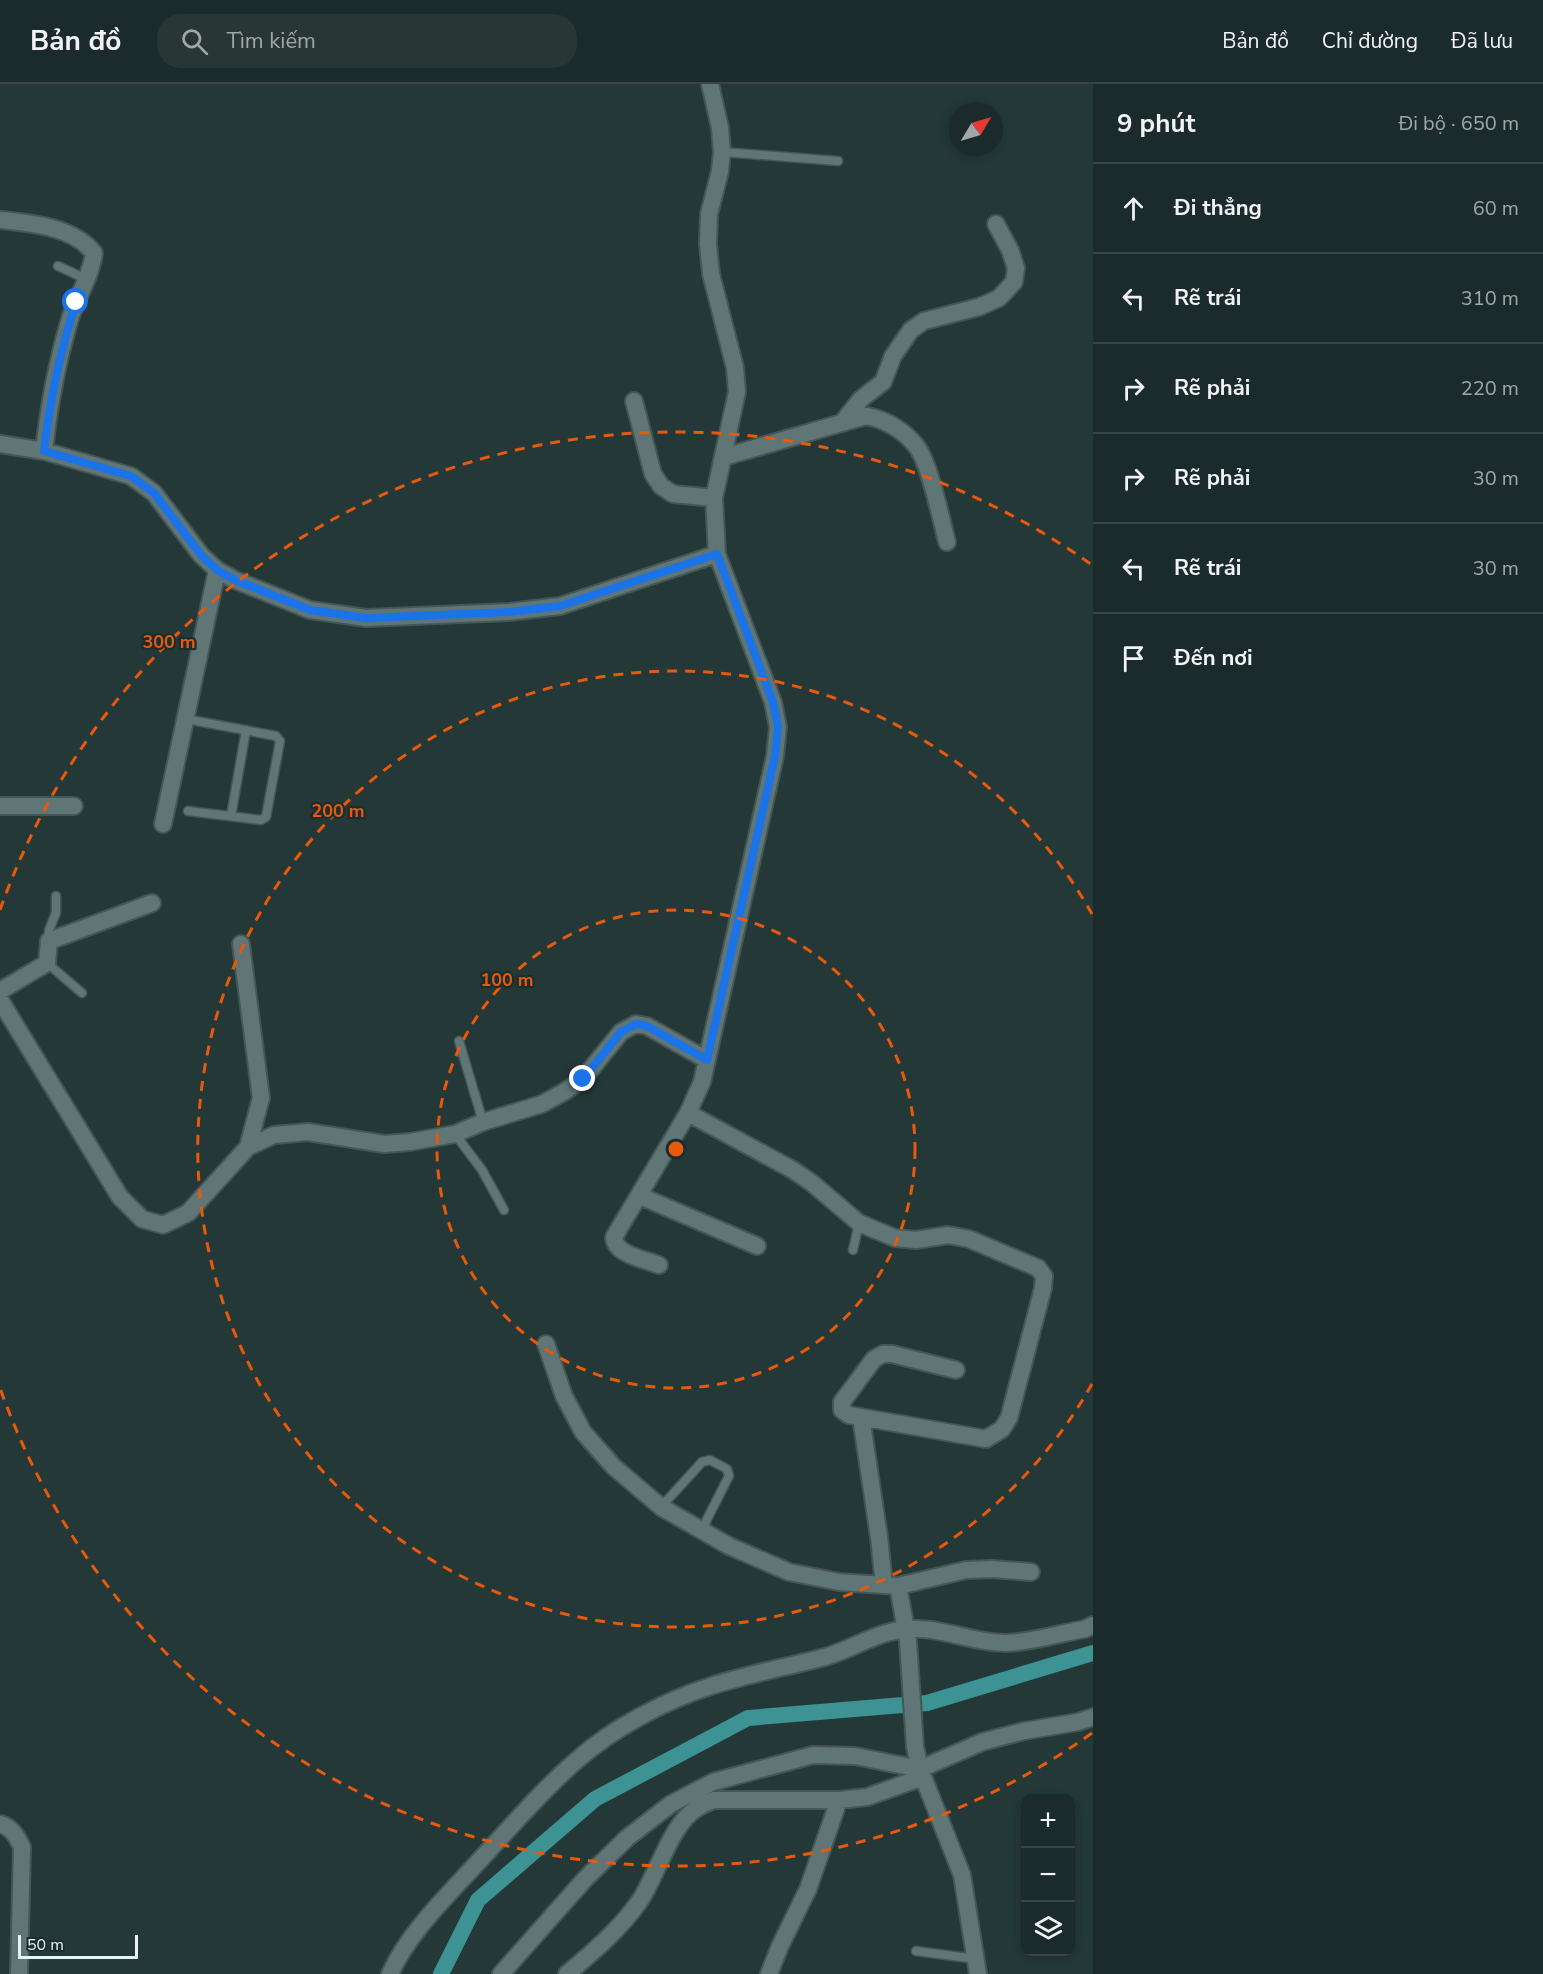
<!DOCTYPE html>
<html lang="vi">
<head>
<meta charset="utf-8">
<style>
  body { margin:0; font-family:"Nunito Sans",sans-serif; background:#283636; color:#f1f3f6 }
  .controls { position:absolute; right:18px; bottom:18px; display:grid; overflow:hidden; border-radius:12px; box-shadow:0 3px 9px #0003 }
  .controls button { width:54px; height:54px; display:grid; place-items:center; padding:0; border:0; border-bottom:2px solid #394647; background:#1b2a2a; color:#f1f3f6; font:30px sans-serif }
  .compass { position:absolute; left:949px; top:18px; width:54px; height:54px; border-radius:50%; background:#1b2a2a; box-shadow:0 3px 9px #0003; rotate:52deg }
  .scale { position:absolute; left:18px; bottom:15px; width:120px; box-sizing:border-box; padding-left:6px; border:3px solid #e8f4f4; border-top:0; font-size:16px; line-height:21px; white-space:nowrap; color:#e8f4f4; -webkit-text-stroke:4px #1a2e2e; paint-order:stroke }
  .stop { position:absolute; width:18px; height:18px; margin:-14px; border:4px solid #1a73e8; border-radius:50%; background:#fff }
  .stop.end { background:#1a73e8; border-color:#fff; box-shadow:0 2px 6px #0008 }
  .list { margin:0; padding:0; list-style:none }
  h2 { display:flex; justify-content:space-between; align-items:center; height:78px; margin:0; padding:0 24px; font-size:26px }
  h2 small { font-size:20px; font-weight:400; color:#a0a7a8 }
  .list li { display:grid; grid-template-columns:39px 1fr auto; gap:18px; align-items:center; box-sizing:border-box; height:90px; padding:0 24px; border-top:2px solid #394647 }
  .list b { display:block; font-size:22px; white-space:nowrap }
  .list em { font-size:20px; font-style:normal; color:#a0a7a8 }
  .icon { flex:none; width:33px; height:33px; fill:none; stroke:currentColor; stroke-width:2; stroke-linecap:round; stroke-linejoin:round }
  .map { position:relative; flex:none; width:1093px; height:1890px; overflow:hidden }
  header { display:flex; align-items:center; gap:36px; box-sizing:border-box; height:84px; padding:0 30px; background:#1b2a2a; border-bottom:2px solid #394647 }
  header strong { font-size:28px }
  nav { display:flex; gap:33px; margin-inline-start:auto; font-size:21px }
  .search { width:420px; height:54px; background:#283636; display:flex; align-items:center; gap:15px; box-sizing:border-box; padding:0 21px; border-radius:24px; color:#a0a7a8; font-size:22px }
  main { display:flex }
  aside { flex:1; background:#1b2a2a }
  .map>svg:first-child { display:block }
</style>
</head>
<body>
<header>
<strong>Bản đồ</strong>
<div class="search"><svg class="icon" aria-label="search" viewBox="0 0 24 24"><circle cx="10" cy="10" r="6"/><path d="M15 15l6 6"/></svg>Tìm kiếm</div>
<nav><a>Bản đồ</a><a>Chỉ đường</a><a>Đã lưu</a></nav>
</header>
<main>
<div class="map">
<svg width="1093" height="1890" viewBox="0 0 1093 1890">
  <rect width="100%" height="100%" fill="#243838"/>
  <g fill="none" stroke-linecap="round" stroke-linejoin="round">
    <path stroke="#3d9293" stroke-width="16" d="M441,1890L478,1816L595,1715L748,1634L927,1619L1093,1569"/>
    <g stroke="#445656" stroke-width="11">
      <path id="service" d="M722,68L838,77
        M58,182L86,195
        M186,635L276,652L280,657L266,733L261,736L188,727
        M231,732L246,646
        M49,857V846L56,829V812
        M47,879L82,909
        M459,957L483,1038
        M455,1050L482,1086L504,1126
        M853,1166L859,1139
        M661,1423L702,1378L710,1376L727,1385L729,1392L701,1447
        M916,1867L976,1875"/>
    </g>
    <g stroke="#445656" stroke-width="20">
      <path id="minor" d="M710,0L720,44L722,68L720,87L709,130L708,160L711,190L735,284L737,308L714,414L717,470L773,618L778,643L775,672L702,998L688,1029L793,1086L812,1099L859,1139L895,1154L916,1156L948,1151L969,1155L1038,1184L1044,1192L1043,1204L1009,1334L1002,1345L986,1355L849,1331L842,1326V1318L874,1275L883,1270H892L956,1286
        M0,136C31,139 74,143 94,169C91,192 77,213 70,235C57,278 49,321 44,367
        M634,317L653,390L661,402L673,410L714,414
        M842,339L861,315L883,298L893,272L911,246L924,237L979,223L999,214L1014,198L1016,184L1010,166L996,140
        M0,360L44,367L131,392L154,409L201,471L217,486L235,496L310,526L366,534L509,528L560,522L717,470
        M724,373L866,332C885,335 905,347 917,363C930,381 941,435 947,458
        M0,722H74
        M163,740L217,486
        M0,907L47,879L49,857L152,819
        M0,916L120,1113L142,1135L163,1141L188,1129L248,1063L261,1014L241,860
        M248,1063L274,1051L308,1048L384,1060L410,1058L455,1050L483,1038L542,1020L564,1008L583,995L621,948L636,940L647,942L707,976
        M640,1112L757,1162
        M659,1181C644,1175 615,1171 614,1153L688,1029
        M546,1260L564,1312L583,1348L614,1383L661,1423L729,1462L789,1488L839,1498L898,1502L966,1486L992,1485L1031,1488
        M861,1333L879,1453L884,1501
        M898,1502L908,1557L915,1663L920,1685L962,1791L978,1890
        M0,1740C12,1743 17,1753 22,1763L19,1889
        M390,1890C409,1848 448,1811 479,1777C511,1743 541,1707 577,1676C613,1644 664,1617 711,1602C748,1590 787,1583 825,1573C852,1565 877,1548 906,1545C939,1542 972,1559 1005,1559C1029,1559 1061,1549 1085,1545L1093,1541
        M501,1890L585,1795L627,1754L671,1720L713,1698L813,1671L855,1672L920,1685L982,1658L1024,1647L1078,1638L1093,1633
        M567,1890C593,1868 619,1846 639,1818C658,1790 670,1741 697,1724C702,1721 708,1718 714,1716H839L867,1713L923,1693
        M769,1890L780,1862L808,1805L839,1716"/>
    </g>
    <use href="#service" stroke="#607676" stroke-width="8"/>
    <use href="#minor" stroke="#607676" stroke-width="16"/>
  </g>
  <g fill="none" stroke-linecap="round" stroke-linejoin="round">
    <path stroke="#1a73e8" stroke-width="8" d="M76,218C60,268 50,315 44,367L131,392L154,409L201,471L217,486L235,496L310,526L366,534L510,528L560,522L717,470L773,618L778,643L775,672L707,976L647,942L636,940L621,948L583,995"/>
  </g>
  <g fill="none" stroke="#e8590c" stroke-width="3" stroke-dasharray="10 8">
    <circle cx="676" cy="1065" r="239"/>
    <path d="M1092 1300A478 478 0 1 1 1092 830"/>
    <path d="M1092 1649A717 717 0 0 1 0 1304M0 826A717 717 0 0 1 1092 481"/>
  </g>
  <circle cx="676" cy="1065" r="9" fill="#e8590c" stroke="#1a2e2e" stroke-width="3"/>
  <g font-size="18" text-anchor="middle" font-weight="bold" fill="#e8590c" stroke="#1a2e2e" stroke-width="4.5" stroke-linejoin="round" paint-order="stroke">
    <text x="169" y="564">300 m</text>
    <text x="338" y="733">200 m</text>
    <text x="507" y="902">100 m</text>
  </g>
</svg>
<div class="controls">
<button>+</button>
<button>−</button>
<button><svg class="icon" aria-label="layers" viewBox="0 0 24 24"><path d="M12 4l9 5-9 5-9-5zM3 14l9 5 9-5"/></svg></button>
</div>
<svg class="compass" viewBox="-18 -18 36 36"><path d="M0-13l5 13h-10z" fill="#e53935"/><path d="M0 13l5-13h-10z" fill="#a0a7a8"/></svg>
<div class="scale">50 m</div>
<div class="stop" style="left:76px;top:218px"></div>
<div class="stop end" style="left:583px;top:995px"></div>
</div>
<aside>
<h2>9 phút<small>Đi bộ · 650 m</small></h2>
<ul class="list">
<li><svg class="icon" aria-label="ahead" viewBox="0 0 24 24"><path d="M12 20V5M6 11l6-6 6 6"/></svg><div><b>Đi thẳng</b></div><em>60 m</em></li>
<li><svg class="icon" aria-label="left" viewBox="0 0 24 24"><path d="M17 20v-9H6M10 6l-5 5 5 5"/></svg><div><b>Rẽ trái</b></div><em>310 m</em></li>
<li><svg class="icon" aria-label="right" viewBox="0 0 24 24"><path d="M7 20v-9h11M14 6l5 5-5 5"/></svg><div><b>Rẽ phải</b></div><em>220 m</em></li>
<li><svg class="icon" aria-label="right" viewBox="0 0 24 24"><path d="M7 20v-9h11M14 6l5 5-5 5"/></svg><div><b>Rẽ phải</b></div><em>30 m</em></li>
<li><svg class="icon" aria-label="left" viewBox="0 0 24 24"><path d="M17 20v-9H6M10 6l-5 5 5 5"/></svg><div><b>Rẽ trái</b></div><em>30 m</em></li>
<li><svg class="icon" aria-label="arrive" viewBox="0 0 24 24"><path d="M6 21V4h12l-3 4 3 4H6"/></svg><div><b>Đến nơi</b></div></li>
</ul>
</aside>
</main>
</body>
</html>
